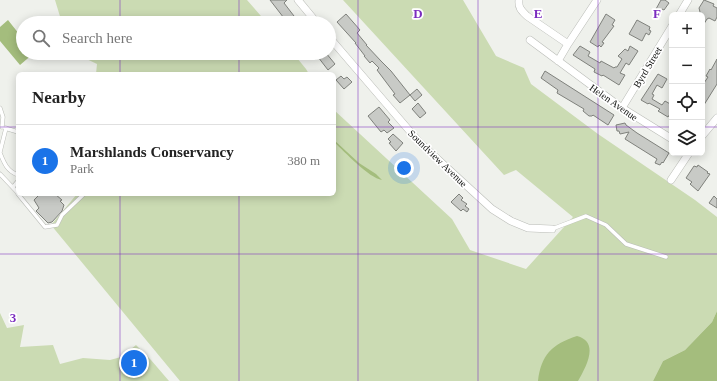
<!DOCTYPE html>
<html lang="en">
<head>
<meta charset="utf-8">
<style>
  body { margin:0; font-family:"Times New Roman",serif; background:#f6f6f6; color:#222 }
  .controls { position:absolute; right:12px; top:12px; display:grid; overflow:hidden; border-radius:6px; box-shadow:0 2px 10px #0003 }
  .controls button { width:36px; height:36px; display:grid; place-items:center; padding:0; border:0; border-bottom:1px solid #e0e0e0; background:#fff; color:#222; font:20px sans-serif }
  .you { position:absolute; left:404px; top:168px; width:14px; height:14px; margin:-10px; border:3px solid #fff; border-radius:50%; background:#1a73e8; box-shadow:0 0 0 6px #1a73e833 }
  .badge { display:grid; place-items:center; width:26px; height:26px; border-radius:50%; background:#1a73e8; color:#fff; font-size:13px; font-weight:700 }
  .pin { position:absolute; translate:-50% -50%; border:2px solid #fff; box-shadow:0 1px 4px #0006 }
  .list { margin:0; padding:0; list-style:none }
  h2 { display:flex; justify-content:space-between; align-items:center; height:52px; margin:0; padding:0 16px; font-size:17px }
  h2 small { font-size:13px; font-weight:400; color:#767676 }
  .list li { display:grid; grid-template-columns:26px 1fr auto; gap:12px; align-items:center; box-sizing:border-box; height:72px; padding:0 16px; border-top:1px solid #e0e0e0 }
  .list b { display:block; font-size:15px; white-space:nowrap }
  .list p { margin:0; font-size:13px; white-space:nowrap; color:#767676 }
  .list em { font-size:13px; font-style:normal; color:#767676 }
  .icon { flex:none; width:22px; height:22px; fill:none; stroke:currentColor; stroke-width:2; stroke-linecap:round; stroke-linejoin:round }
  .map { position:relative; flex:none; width:717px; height:381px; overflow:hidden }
  .search { position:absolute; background:#fff; box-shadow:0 2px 10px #0003; left:16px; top:16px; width:320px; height:44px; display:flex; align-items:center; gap:10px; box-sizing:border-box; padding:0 14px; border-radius:22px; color:#767676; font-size:15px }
  .panel { position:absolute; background:#fff; box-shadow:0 2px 10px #0003; left:16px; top:72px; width:320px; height:124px; border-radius:6px }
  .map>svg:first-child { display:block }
</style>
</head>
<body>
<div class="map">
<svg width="717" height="381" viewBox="0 0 717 381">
  <rect width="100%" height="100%" fill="#eff1ec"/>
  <path fill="#cbdbb3" d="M55,0H247L267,23H62Z
    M343,0H463L496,56L524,68L531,84L598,134L695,200L717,217V311L712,322L685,350L663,361L653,381H180L51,225L77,194H334V110L452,219L470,250L526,269L573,217L516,170L504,175Z
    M74,53H293L306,69L309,74H96L97,64Z
    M0,313L7,328L24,325L20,347L53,345L60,364L83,358L110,360L121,357L136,345L151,360L169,381H0Z"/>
  <path fill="#a4bd7d" d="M8,20L23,39V53H34L20,65L0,41V27Z
    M334,140L359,163L376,174L382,180C369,178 345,152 334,142Z
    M717,311V381H653L663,361L685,350L712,322Z
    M577,336C600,342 586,367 578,381H538C541,355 552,344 577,336Z"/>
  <path fill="#c8cac6" stroke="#7f817c" d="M270,0H287L284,3L294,16L287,22Z
    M661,0H665L669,3L664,10L662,9L660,12L656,9Z
    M704,0L714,4L713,6L717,8V17L715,21L709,18L707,19L702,27V15L699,14L700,12L699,8Z
    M346,14L360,30L357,33L367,45H366L381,61L391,71L410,95L400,103L393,95L395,94L377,70L379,68L372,61L370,63L364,56H365L355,43H356L337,22Z
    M606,14L615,20L612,25L614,26L602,42L604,43L601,47L599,45L598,47L590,42Z
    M637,20L650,27L649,30L651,31L649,35L646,33L642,41L629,34Z
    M580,46L590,52L588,56L600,63L601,61L614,68L615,67H617L622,59L618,56L625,49L628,51L630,46L638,51L629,65L626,63L620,73L625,75L619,85L603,75L602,76L594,72L595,69L573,55Z
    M312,53H326L335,64L328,70L318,57L315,59Z
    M717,59V84L702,108V86L708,77L706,76L710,69L711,70Z
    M545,71L614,115L608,125L593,115L592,116H589L583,111L584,109L557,93L558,90L541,78Z
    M658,74L667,79L662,88L657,85L652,94L654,95L652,99L662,105L665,101L672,105V111L668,117L658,111L660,109L649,103L648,104L641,100Z
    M341,76L344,79L347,77L352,82L344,89L336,80Z
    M417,89L422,95L415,101L410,95Z
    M418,103L426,113L420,118L412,109Z
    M379,107L390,120L388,122L394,128L387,133L384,130L381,132L368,116Z
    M625,123L626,125L637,133L669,153L663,163L662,162L660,165L655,163L657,159L625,139L629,132L620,134L619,131H617L616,125Z
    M393,134L403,143L396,151L389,143L391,142L388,139Z
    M698,165L708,172L707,173L710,174L698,191L690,184L692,182L686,178L694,166L697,167Z
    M40,194H55L62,200L60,201L64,205L62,211L52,222L48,223L36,211L39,208L34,200Z
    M459,194L463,198L461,200L467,204L465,206L469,209L467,212L463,209L461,211L451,202Z
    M714,196L717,199V208L709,203Z"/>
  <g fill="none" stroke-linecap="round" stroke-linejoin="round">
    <g stroke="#babcb7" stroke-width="4.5">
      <path id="lane" d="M0,108L3,117L2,127
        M5,128L18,132
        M0,152L6,128
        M0,153C4,163 7,171 18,175
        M0,174L18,193
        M13,187L18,181
        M18,194L45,227L57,225L62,215L84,194
        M552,229L586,216L606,225L626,244L666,257"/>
    </g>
    <g stroke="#babcb7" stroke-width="8">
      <path id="street" d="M298,0L317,23
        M519,0C518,8 522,11 527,16L568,44
        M679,15L688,0
        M329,37L420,143L492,209L511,221L528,228L552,229
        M530,40L622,108L672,139
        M558,61L568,44L597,0
        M622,108L672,26
        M702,136L717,118
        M671,180L689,153"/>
    </g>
    <use href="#lane" stroke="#fff" stroke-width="3.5"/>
    <use href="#street" stroke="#fff" stroke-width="7"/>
  </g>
  <path fill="none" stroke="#7b2cbf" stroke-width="1" stroke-opacity="0.55" d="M120,0V23M239,0V23M358,0V381M478,0V381M598,0V381M120,53V74M239,53V74M0,127H18M334,127H672M702,127H717M120,194V381M239,194V381M0,254H717"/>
  <g text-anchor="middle" stroke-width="3.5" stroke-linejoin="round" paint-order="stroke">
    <g font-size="10" fill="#121311" stroke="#fff">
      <text transform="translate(647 67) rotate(-59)" y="4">Byrd Street</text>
      <text transform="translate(614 102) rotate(35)" y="4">Helen Avenue</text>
      <text transform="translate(438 158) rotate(44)" y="4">Soundview Avenue</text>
    </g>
  </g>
  <g font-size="13" text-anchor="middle" font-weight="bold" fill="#7b2cbf" stroke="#fff" stroke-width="3.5" stroke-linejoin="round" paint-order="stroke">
    <text x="418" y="18">D</text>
    <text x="538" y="18">E</text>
    <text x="657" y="18">F</text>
    <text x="13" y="322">3</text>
  </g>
</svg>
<div class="controls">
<button>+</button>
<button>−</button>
<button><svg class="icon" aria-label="locate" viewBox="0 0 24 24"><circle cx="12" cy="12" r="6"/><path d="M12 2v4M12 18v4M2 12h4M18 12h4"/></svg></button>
<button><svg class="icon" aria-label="layers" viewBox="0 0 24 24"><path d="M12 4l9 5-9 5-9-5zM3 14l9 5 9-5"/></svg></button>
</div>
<div class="you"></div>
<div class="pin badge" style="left:134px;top:363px">1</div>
<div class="search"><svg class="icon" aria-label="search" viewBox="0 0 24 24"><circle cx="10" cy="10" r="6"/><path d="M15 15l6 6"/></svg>Search here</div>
<section class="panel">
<h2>Nearby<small></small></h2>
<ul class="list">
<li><span class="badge">1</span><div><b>Marshlands Conservancy</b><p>Park</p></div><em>380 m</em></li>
</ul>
</section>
</div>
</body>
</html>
